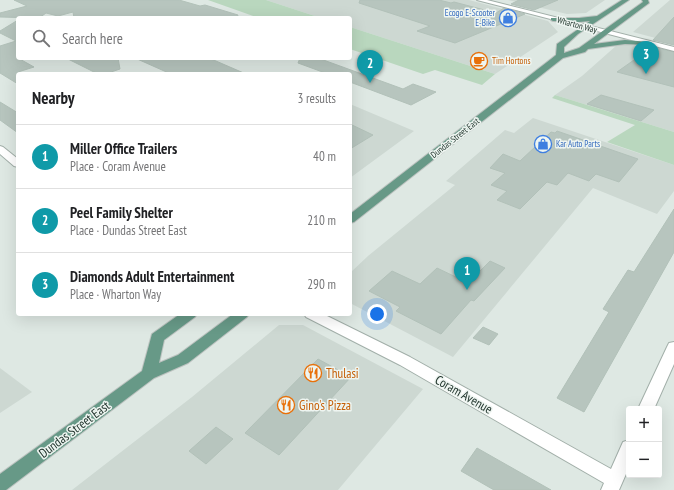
<!DOCTYPE html>
<html lang="en">
<head>
<meta charset="utf-8">
<style>
  body { margin:0; font-family:"PT Sans Narrow",sans-serif; background:#f2f2f2; color:#202124 }
  .controls { position:absolute; right:12px; bottom:12px; display:grid; overflow:hidden; border-radius:4px; box-shadow:0 4px 16px #0002 }
  .controls button { width:36px; height:36px; display:grid; place-items:center; padding:0; border:0; border-bottom:1px solid #e0e0e0; background:#fff; color:#202124; font:20px sans-serif }
  .you { position:absolute; left:377px; top:314px; width:14px; height:14px; margin:-10px; border:3px solid #fff; border-radius:50%; background:#1a73e8; box-shadow:0 0 0 6px #1a73e833 }
  .badge { display:grid; place-items:center; width:26px; height:26px; border-radius:50%; background:#e27562; color:#fff; font-size:13px; font-weight:700 }
  .pin { position:absolute; translate:-50% -33px; filter:drop-shadow(0 1px 2px #0008) }
  .pin::after { content:''; position:absolute; top:21px; width:14px; height:12px; background:inherit; clip-path:polygon(0 0,100% 0,50% 100%) }
  .list { margin:0; padding:0; list-style:none }
  h2 { display:flex; justify-content:space-between; align-items:center; height:52px; margin:0; padding:0 16px; font-size:17px }
  h2 small { font-size:13px; font-weight:400; color:#757577 }
  .list li { display:grid; grid-template-columns:26px 1fr auto; gap:12px; align-items:center; box-sizing:border-box; height:64px; padding:0 16px; border-top:1px solid #e0e0e0 }
  .list b { display:block; font-size:15px; white-space:nowrap }
  .list p { margin:0; font-size:13px; white-space:nowrap; color:#757577 }
  .list em { font-size:13px; font-style:normal; color:#757577 }
  .icon { flex:none; width:22px; height:22px; fill:none; stroke:currentColor; stroke-width:2; stroke-linecap:round; stroke-linejoin:round }
  .map { position:relative; flex:none; width:674px; height:490px; overflow:hidden }
  .search { position:absolute; background:#fff; box-shadow:0 4px 16px #0002; left:16px; top:16px; width:336px; height:44px; display:flex; align-items:center; gap:10px; box-sizing:border-box; padding:0 14px; border-radius:4px; color:#757577; font-size:15px }
  .panel { position:absolute; background:#fff; box-shadow:0 4px 16px #0002; left:16px; top:72px; width:336px; height:244px; border-radius:4px }
  .map>svg:first-child { display:block }
</style>
</head>
<body>
<div class="map">
<svg width="674" height="490" viewBox="0 0 674 490">
  <rect width="100%" height="100%" fill="#dee8e3"/>
  <path fill="#cdd8d2" d="M266,0H469L548,21L558,32L495,74L350,27V18H321Z
    M508,0H605L586,13L567,14Z
    M670,0H674V43L633,32Z
    M617,45H632L674,55V132L555,95L582,76Z
    M350,104L414,131L350,178Z
    M533,118L674,165V191L657,214L593,188L453,357L350,303V273L368,256L455,185L446,181L505,130L514,133Z
    M279,325H303L423,389L338,490H72L192,397Z
    M0,368L32,392L0,413Z"/>
  <path fill="#b9d7be" d="M208,0H266L321,18H259Z
    M350,27L495,74L482,85L435,70L423,74L350,49Z
    M555,95L674,132V165L607,142L635,125L552,98Z"/>
  <path fill="#b7c5be" stroke="#b2c1b9" d="M14,0H179L200,6L205,5L238,15L237,18H74L73,12L58,16L46,13L39,18L0,17V13L27,6Z
    M360,0H439L451,3L454,2L496,13L504,8L525,14L455,43L417,31L430,26L359,3Z
    M519,0H558L534,10L511,4Z
    M674,17V45L653,40Z
    M18,20V58L34,67L18,72V84L0,73V46L16,41L0,33V31Z
    M648,46L674,52V87L617,72L641,55Z
    M66,58H118L120,69L105,74H98Z
    M135,58H209L246,74H171Z
    M300,58H318L403,89L413,84L436,92L411,105L350,82V74H328L298,63Z
    M601,95L654,110L641,121L587,104Z
    M0,102L18,113V133L0,120Z
    M350,124L373,135L350,149Z
    M557,131L638,159L619,182L596,174L589,181L568,173L557,185L547,182L520,209L497,200L507,191L491,185L505,173L490,168L503,154L520,161L551,132L555,133Z
    M674,209V252L584,412L557,398L609,312L603,309L628,270L634,272Z
    M490,261L505,268L474,301L471,300L441,334L396,311L400,307L369,291L392,271L420,284L437,268L460,279L472,268L480,271Z
    M483,327L498,334L489,345L473,338Z
    M318,359L351,377L279,455L245,433Z
    M216,427L233,439L206,464L189,451Z
    M477,448L551,490H494L461,471Z"/>
  <g fill="none" stroke-linecap="round" stroke-linejoin="round">
    <g stroke="#a2afa9" stroke-width="2">
      <path id="minor" d="M477,0H487L674,47V51Z
        M0,146L3,147L18,159V167L14,166L0,154Z
        M304,314H323L410,357L611,469L623,442L629,440V467L619,490H601L604,483L400,365L306,317Z
        M674,342V364L654,409H638L667,347L669,343Z"/>
    </g>
    <g stroke="#bdc3c0" stroke-width="2">
      <path id="primary" d="M622,0H629L578,34L564,47V53L579,48L643,2L642,0H648L649,3L594,44L625,40L650,42L652,43V45L625,44L588,49L585,52L563,58L354,222L350,223V214L551,59L556,55L557,44L590,21L579,22L553,21L551,20V18H579L597,16Z
        M180,314H197L195,317L164,340L159,363L178,355L233,314H249L247,317L188,363L154,378L6,490H0V474L142,371L152,334Z"/>
    </g>
    <use href="#minor" fill="#fff" fill-rule="evenodd"/>
    <use href="#primary" fill="#679987" fill-rule="evenodd"/>
  </g>
  <defs>
    <g id="shop-ring" transform="scale(0.9)"><circle r="9.5" fill="#eef5f1" stroke="#3f7fe0" stroke-width="1.5"/><path d="M-5-2.5h2.3a2.7 3.5 0 0 1 5.4 0H5L5.5 6h-11ZM-1.5-2.5h3a1.5 2.3 0 0 0-3 0Z" fill="#3f7fe0"/></g>
    <g id="cafe-ring" transform="scale(0.9)"><circle r="9.5" fill="#eef5f1" stroke="#e8710a" stroke-width="1.5"/><path d="M-5.5-4.5H6V0H3Q3 3.5 0 3.5H-2.5Q-5.5 3.5-5.5 0ZM3-3.2v2h1.7v-2ZM-6 4.5H4V6H-6Z" fill="#e8710a"/></g>
    <g id="restaurant-ring" transform="scale(0.9)"><circle r="9.5" fill="#eef5f1" stroke="#e8710a" stroke-width="1.5"/><path d="M-5-6h1v4h1v-4h1v4h1v-4h1v5L-1.5 .5V6h-2V.5L-5-1ZM5-6V6H3V1.5H1.5Q1.5-4 5-6Z" fill="#e8710a"/></g>
  </defs>
  <g fill-rule="evenodd">
    <use href="#shop-ring" x="508" y="18"/>
    <use href="#cafe-ring" x="479" y="61"/>
    <use href="#shop-ring" x="543" y="144"/>
    <use href="#restaurant-ring" x="313" y="373"/>
    <use href="#restaurant-ring" x="286" y="405"/>
  </g>
  <g text-anchor="middle" stroke-width="3" stroke-linejoin="round" paint-order="stroke">
    <g font-size="9" fill="#366cbe" stroke="#eef5f1" text-anchor="end">
      <text x="495" y="16">Ecogo E-Scooter<tspan x="495" dy="10">E-Bike</tspan></text>
      <text x="556" y="147" text-anchor="start">Kar Auto Parts</text>
    </g>
    <g font-size="9" fill="#22362e" stroke="#eef5f1">
      <text transform="translate(577 25) rotate(15)" y="3">Wharton Way</text>
      <text transform="translate(455 138) rotate(-38)" y="3">Dundas Street East</text>
    </g>
    <g font-size="9" fill="#c56008" stroke="#eef5f1" text-anchor="start">
      <text x="492" y="64">Tim Hortons</text>
    </g>
    <g font-size="13" fill="#c56008" stroke="#eef5f1" text-anchor="start">
      <text x="326" y="378">Thulasi</text>
      <text x="299" y="410">Gino's Pizza</text>
    </g>
    <g font-size="13" fill="#22362e" stroke="#eef5f1">
      <text transform="translate(464 394) rotate(30)" y="5">Coram Avenue</text>
      <text transform="translate(74 429) rotate(-37)" y="5">Dundas Street East</text>
    </g>
  </g>
</svg>
<div class="controls">
<button>+</button>
<button>−</button>
</div>
<div class="you"></div>
<div class="pin badge" style="left:467px;top:290px;background:#0f9aa8">1</div>
<div class="pin badge" style="left:370px;top:83px;background:#0f9aa8">2</div>
<div class="pin badge" style="left:646px;top:74px;background:#0f9aa8">3</div>
<div class="search"><svg class="icon" aria-label="search" viewBox="0 0 24 24"><circle cx="10" cy="10" r="6"/><path d="M15 15l6 6"/></svg>Search here</div>
<section class="panel">
<h2>Nearby<small>3 results</small></h2>
<ul class="list">
<li><span class="badge" style="background:#0f9aa8">1</span><div><b>Miller Office Trailers</b><p>Place · Coram Avenue</p></div><em>40 m</em></li>
<li><span class="badge" style="background:#0f9aa8">2</span><div><b>Peel Family Shelter</b><p>Place · Dundas Street East</p></div><em>210 m</em></li>
<li><span class="badge" style="background:#0f9aa8">3</span><div><b>Diamonds Adult Entertainment</b><p>Place · Wharton Way</p></div><em>290 m</em></li>
</ul>
</section>
</div>
</body>
</html>
